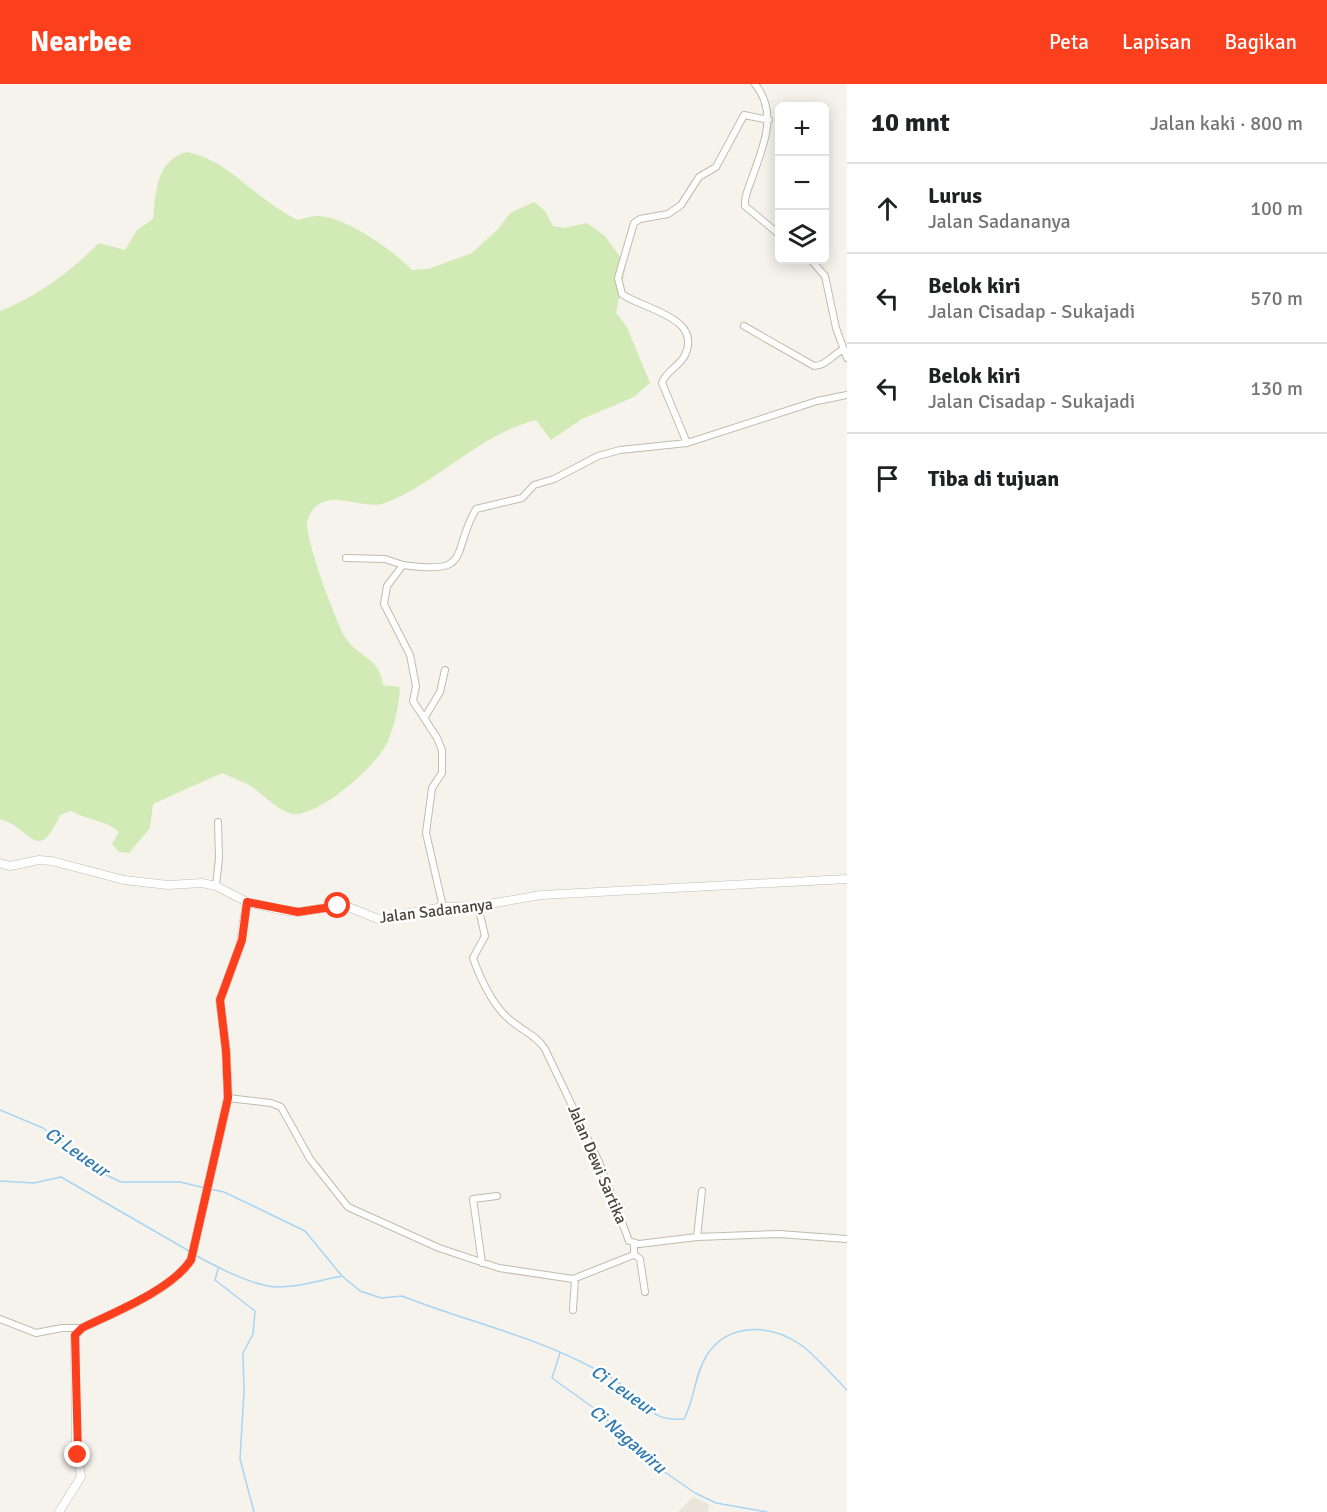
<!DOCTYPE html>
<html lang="id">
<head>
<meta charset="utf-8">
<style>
  body { margin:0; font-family:Signika,sans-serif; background:#f6f6f6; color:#202124 }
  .controls { position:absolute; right:18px; top:18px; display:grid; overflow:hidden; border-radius:9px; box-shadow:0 3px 15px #0003 }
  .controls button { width:54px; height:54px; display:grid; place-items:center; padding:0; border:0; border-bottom:2px solid #e0e0e0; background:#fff; color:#202124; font:30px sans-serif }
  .stop { position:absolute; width:18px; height:18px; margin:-14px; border:4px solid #fc3f1d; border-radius:50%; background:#fff }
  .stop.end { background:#fc3f1d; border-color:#fff; box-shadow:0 2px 6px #0008 }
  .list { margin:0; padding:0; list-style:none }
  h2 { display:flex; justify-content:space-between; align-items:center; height:78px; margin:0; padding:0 24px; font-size:26px }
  h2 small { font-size:20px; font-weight:400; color:#757577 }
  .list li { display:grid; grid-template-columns:39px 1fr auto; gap:18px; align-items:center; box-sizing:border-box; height:90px; padding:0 24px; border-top:2px solid #e0e0e0 }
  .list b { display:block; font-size:22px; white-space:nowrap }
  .list p { margin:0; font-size:20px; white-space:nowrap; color:#757577 }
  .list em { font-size:20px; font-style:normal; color:#757577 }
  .icon { flex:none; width:33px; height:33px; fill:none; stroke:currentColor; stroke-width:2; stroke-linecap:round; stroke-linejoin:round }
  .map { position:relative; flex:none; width:847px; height:1428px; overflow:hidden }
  header { display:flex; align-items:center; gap:36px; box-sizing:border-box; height:84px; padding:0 30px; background:#fc3f1d; color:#fff }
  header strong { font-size:28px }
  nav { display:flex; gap:33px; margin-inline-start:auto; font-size:21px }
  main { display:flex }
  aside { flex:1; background:#fff }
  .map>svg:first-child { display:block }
</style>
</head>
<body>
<header>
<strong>Nearbee</strong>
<nav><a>Peta</a><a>Lapisan</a><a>Bagikan</a></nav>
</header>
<main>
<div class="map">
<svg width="847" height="1428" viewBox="0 0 847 1428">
  <rect width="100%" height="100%" fill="#f6f3ec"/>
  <path fill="#eae5da" d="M693,1413L709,1420L708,1428H678Z"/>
  <path fill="#d2eab5" d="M187,68C222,76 238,96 266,116C276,124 287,130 297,136C303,135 310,132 316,132C344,131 394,167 412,186L428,185L472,169L498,145L510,129L534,118L545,127L553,142L564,144L587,139L605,152L626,181L616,229L627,243L650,299L634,313L582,335L551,356L536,336C477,351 440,398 385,419C364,427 333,405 314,424C311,427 307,436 307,440C308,463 334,532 345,553C356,573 380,572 383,601L400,603C399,621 395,640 388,657C379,680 319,733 293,730C277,727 262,708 247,700C239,696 230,693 222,689L153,720L150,744L129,769L119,768L112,760L119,748C106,736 87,736 71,727L60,731C37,782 32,744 0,735V227C37,213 71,187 99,159L125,166L137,146L153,135C156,107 156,76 187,68Z"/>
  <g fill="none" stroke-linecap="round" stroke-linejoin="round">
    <path stroke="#a9d4f2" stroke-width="1.5" d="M0,1026L43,1044L104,1090L121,1098H180L205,1104
      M0,1097L34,1099L61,1093L189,1167
      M210,1105L224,1108L305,1147L342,1192L360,1207L381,1214L402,1212C465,1237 531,1251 591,1283C604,1289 619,1298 630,1307C652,1325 652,1337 684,1335C695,1315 694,1291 707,1271C728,1238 772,1240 801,1261C817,1273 832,1291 847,1306
      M195,1171C217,1183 243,1197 268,1202C291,1206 319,1196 342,1192
      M218,1185L215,1196L255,1227L253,1250L243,1269L244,1307L240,1375L254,1428
      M560,1269L552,1294L598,1327L643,1373L695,1409L716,1419L767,1428"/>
    <g stroke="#c2bbae" stroke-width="8">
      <path id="minor" d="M755,0C779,30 763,62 752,94C749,103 744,112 745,122L780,151
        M811,176L825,192L836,244L847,274
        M744,242L814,282C826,282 833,270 844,265
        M687,359L662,299C666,287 680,282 685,271C703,233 642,225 622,210L618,194L634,139L640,135L668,130L681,121L699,93L716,83L744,31L769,36
        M346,474L385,475L403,481
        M425,633L440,608L445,586
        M216,802L219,774L218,738
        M478,822L485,852L473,874C480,894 493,922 509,935C521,946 536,951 545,965L599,1078L629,1157L639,1160L697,1153L779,1150L847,1155
        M443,823L426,749L432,704L442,689V666L437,654L413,617L416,602L410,571L384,520L387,502L403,481C474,491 450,470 476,425L522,414L534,401L554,395L598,372L620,366L687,359L817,317L847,311
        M228,1014L271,1019L281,1023L310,1075L348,1123L439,1164L499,1184L573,1195L631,1172L634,1170V1160
        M697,1153L702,1107
        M634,1170L640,1175L645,1208
        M482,1179L473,1115L497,1112
        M573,1226L575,1195
        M0,1235L36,1249L62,1244H82"/>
    </g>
    <g stroke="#c2bbae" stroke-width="9">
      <path id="tertiary" d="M0,779L10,782L39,776L52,777L124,796L168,801L202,799L216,802L247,818L280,826L298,828L338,822L351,824L378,835L443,823L478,822L541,811L847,795
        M59,1428L81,1393L76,1357L75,1251L82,1244C115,1228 172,1206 191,1176L228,1014L226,967L220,916L240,862L247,818"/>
    </g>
    <use href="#minor" stroke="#fff" stroke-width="6"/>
    <use href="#tertiary" stroke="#fff" stroke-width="8"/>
  </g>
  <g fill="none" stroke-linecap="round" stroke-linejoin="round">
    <path stroke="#fc3f1d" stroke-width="8" d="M78,1371L75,1251L82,1244C115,1228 171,1206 191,1176L228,1014L226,967L220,916L242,856L247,818L298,828L338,822"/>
  </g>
  <g text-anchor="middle" stroke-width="5" stroke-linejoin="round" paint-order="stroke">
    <g font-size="16" fill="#4b4439" stroke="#fff">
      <text transform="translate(436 826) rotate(-7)" y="6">Jalan Sadananya</text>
      <text transform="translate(598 1080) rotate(67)" y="6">Jalan Dewi Sartika</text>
    </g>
    <g font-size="18" font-style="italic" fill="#2e7ab2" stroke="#fff">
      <text transform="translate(77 1068) rotate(35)" y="6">Ci Leueur</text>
      <text transform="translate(623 1306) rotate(35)" y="6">Ci Leueur</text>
      <text transform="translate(628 1355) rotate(41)" y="6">Ci Nagawiru</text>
    </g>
  </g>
</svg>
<div class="controls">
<button>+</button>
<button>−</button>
<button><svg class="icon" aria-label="layers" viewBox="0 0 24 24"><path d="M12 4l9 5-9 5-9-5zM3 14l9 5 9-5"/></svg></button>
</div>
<div class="stop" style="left:338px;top:822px"></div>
<div class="stop end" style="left:78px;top:1371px"></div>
</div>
<aside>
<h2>10 mnt<small>Jalan kaki · 800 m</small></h2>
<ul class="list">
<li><svg class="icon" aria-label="ahead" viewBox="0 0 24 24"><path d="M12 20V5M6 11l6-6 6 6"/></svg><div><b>Lurus</b><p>Jalan Sadananya</p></div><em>100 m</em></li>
<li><svg class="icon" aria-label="left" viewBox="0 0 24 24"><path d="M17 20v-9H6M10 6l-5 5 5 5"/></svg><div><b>Belok kiri</b><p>Jalan Cisadap - Sukajadi</p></div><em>570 m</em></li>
<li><svg class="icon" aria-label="left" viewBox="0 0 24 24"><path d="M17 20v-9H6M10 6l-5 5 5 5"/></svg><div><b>Belok kiri</b><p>Jalan Cisadap - Sukajadi</p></div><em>130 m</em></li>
<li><svg class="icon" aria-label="arrive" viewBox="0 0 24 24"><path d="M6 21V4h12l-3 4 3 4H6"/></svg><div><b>Tiba di tujuan</b></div></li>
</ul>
</aside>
</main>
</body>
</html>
